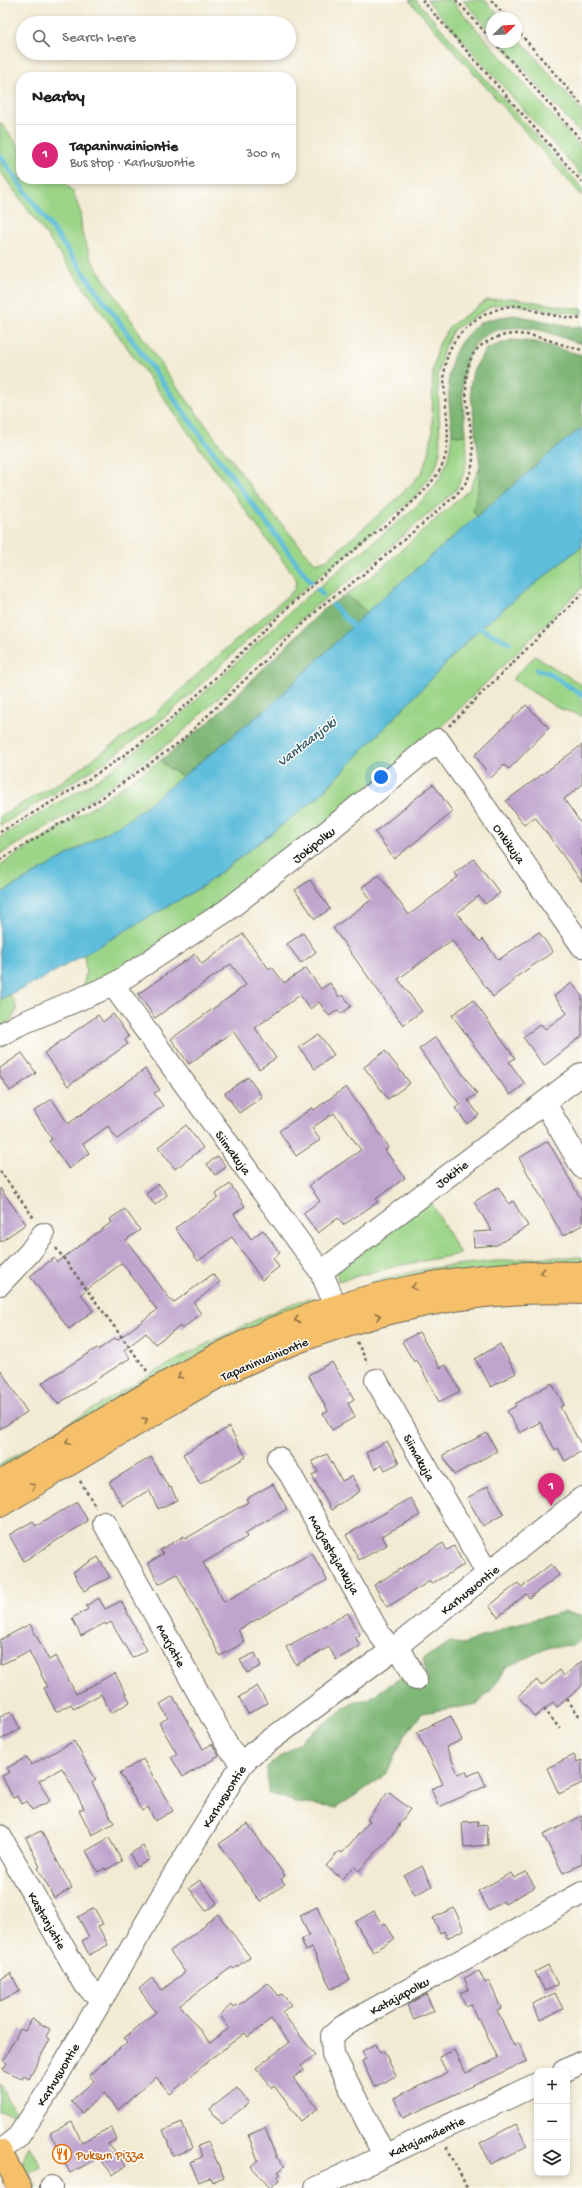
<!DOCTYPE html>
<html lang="en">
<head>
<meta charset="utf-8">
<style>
  body { margin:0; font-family:"Gochi Hand",sans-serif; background:#f2f2f2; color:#222 }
  .controls { position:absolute; right:12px; bottom:12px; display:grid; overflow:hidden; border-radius:8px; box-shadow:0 2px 6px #0003 }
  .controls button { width:36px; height:36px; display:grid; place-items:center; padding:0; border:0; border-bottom:1px solid #e0e0e0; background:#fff; color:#222; font:20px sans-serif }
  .compass { position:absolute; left:486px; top:12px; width:36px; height:36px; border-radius:50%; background:#fff; box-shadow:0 2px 6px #0003; rotate:66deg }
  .you { position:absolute; left:381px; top:777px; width:14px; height:14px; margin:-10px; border:3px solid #fff; border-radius:50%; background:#1a73e8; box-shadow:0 0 0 6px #1a73e833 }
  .badge { display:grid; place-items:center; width:26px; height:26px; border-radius:50%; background:#db2777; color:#fff; font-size:13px; font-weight:700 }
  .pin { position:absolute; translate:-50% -33px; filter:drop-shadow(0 1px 2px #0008) }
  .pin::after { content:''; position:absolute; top:21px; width:14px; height:12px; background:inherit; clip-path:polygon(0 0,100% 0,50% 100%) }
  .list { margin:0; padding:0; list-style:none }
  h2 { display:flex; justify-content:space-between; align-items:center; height:52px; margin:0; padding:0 16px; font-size:17px }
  h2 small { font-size:13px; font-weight:400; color:#767676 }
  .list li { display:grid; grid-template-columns:26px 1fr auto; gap:12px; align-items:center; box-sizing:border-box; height:60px; padding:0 16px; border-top:1px solid #e0e0e0 }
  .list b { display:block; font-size:15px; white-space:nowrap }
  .list p { margin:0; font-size:13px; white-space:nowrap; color:#767676 }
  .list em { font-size:13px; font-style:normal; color:#767676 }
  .icon { flex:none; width:22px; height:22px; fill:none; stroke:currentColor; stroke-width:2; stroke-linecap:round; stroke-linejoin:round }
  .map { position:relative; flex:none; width:582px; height:2188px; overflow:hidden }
  .search { position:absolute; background:#fff; box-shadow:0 2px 6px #0003; left:16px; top:16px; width:280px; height:44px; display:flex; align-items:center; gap:10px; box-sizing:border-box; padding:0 14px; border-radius:22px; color:#767676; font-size:15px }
  .panel { position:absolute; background:#fff; box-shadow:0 2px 6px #0003; left:16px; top:72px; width:280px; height:112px; border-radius:16px }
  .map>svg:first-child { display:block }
</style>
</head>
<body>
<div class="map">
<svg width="582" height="2188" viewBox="0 0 582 2188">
  <rect width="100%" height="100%" fill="#fdfcf7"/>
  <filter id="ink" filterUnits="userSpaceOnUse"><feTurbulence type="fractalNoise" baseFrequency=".025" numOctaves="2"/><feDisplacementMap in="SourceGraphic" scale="8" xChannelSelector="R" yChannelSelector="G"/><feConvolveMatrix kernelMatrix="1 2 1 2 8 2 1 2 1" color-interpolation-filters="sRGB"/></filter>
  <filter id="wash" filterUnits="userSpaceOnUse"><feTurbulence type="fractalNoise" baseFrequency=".012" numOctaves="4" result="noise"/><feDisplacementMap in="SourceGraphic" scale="16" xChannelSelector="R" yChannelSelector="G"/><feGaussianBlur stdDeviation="0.9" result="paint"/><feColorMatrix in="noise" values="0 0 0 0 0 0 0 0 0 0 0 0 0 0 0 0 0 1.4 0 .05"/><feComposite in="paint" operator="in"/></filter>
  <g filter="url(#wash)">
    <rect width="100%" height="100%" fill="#f2ebd4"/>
    <path fill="#9cd588" stroke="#5c7852" d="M409,0H416L582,188V196Z
      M427,0H451L582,149V176Z
      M463,0H485L501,18H492V33Z
      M516,35L582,111V136L500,42H516Z
      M0,122L21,149V179H62L73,192L80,211L82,233L92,261L162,366L261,500L315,563L328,559L402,494L422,472L429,454L432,433L433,369L439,344L450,326L487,300L512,298L571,308L582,309V314L510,304L493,305L453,330L443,351L438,375L440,451L436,467L416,496L281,608L190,695L156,724L102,764L0,826V816L62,781L152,717L201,671L294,590L297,580L211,464L0,171Z
      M466,431L467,456L465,471L456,490L367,567L312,609L177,737L79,808L0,854V837L99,779L147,742L185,711L304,599L408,514C437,487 448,474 452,433L458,436L464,435Z
      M480,467L479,486L473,510L477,517L367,612L345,595L371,577L470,489Z
      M582,546V588L433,735L290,854L97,987L83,989L86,971L84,954L203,886L317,798L480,628Z
      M535,656L582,685V716L558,708L512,679Z
      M161,760L168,768L183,776L131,818L0,894V865L91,808Z
      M9,995L13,998L17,1010L11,1020L0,1026V999Z
      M430,1200L460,1254L397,1266L338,1281L337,1275L340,1268Z
      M547,1257H582V1267L374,1289L371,1282L424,1269L474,1263Z
      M316,1298L313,1303L0,1476V1465C84,1415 167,1360 256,1320C274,1312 296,1299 316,1298Z
      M0,2084L17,2115L0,2111Z
      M29,2145L41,2167L30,2173L37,2188H26C20,2170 21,2162 29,2145Z"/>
    <path fill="#7db674" stroke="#4c6948" d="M514,315L574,327L582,326V344C563,339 546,329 526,328C457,323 459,380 466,431L464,435L458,436L452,433C449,399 441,362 467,335C470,332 474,327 478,324C489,318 502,317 514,315Z
      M511,340L535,342L582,355V428L477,517L473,510L479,486L480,467L470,387L473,371L486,349Z
      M345,595L367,612L271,705L183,776L168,768L161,760L208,723L324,609Z
      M563,1612L582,1615V1638L573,1645L550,1647L506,1667L499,1680L478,1704L422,1713L403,1738L386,1775L336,1808L299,1803L268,1793L267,1767L351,1703L368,1699L402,1677L411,1687L428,1680L423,1659L450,1642L463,1644L512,1625Z"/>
    <path fill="#5dbddb" stroke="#3c6c7c" d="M582,428V546L480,628L317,798L203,886L40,980L0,999V894L131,818L271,705L371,608L563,442Z"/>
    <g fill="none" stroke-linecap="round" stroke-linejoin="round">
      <path stroke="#5dbddb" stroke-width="5" d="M0,156L193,425L311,582
        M318,589L322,594
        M333,605L353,626
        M480,628L510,643
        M537,670L547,672L582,695"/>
    </g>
    <g id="blocks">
      <path fill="#bfa4cd" d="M526,705L549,728L509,769L504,765L491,778L475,755Z
        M582,745V785L564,799L582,825V882L535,817L524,825L506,801Z
        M433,784L453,812L394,859L375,832Z
        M474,859L500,893L485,904L479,896L457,913L480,942L483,939L498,960L539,932L553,952L513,979L514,981L493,997L452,940L398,979L422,1011L403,1025L333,928L371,900L362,887L379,875L409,915L458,877L455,873Z
        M310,880L330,909L315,919L295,890Z
        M303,933L316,952L301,963L287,944Z
        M243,934L269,969L272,967L284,983L306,968L321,989L330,983L339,997L343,995L351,1006L341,1014L338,1010L329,1016L319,1002L310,1009L300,995L255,1028L276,1058L259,1069L233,1031L189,1064L171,1039L246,985L231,964L155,1018L138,994L195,954L202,964Z
        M572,983L582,996V1036L544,1066L523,1037L541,1024L545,1029L567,1013L554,996Z
        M473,1000L515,1058L509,1062L525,1084L510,1095L452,1015Z
        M113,1014L129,1037L125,1040L128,1044L68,1086L44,1053L98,1015L103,1022Z
        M319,1034L334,1055L315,1069L299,1047Z
        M436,1037L477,1094L468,1100L479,1115L467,1124L455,1108L460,1105L419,1049Z
        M385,1051L410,1083L388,1099L364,1067Z
        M22,1053L36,1073L10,1091L0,1076V1068Z
        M145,1069L160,1090L154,1093L163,1106L117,1139L108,1126L83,1144L89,1153L69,1169L49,1141L52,1139L34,1111L52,1099L68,1124Z
        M248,1077L262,1097L239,1113L225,1093Z
        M346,1087L389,1147L385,1150L405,1178L376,1199L378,1202L343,1225L338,1218L318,1233L303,1213L320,1201L309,1185L361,1150L334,1113L312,1128L320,1140L296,1156L279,1131L312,1108L314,1110Z
        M186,1125L203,1148L175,1169L158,1147Z
        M548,1141L582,1201V1225L563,1236L519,1158Z
        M218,1156L226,1167L215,1175L207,1164Z
        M159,1184L167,1195L155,1205L146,1194Z
        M230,1184L245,1206L234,1214L251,1239L263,1230L280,1253L273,1258L279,1267L262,1280L232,1237L198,1261L175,1228L218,1198L216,1194Z
        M498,1187L509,1204L513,1201L528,1226L497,1245L474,1247L473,1232L492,1231L474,1202Z
        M0,1188L26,1224L0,1242Z
        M125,1209L140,1230L126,1240L173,1303L213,1274L220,1282L194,1303L201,1314L182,1329L180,1326L155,1344L146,1333L124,1350L130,1358L58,1404L42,1383L97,1348L98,1350L115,1338L117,1340L157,1310L122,1263L81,1294L93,1311L69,1329L30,1276L54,1258L57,1262L112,1222L110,1219Z
        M419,1332L440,1368L446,1365L460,1391L439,1402L417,1360L414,1362L402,1342Z
        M500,1344L516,1373L491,1387L475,1359Z
        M332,1362L354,1399L348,1403L355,1417L332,1430L323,1413L328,1411L308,1375Z
        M0,1369L27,1412L0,1429Z
        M552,1383L564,1405L560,1407L582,1446V1451L565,1461L558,1448L555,1450L540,1422L520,1433L507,1411L516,1406L515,1404Z
        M229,1427L246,1457L200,1484L183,1454Z
        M487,1433L497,1451L454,1475L443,1455Z
        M387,1441L399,1463L385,1470L382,1465L375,1469L366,1453Z
        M327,1454L342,1481L352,1476L360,1491L331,1510L312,1475L318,1472L312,1461Z
        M151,1457L169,1488L171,1487L177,1500L158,1509L149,1490L123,1506L109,1482Z
        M273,1484L287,1509L245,1533L247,1537L203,1563L224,1602L312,1553L327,1580L238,1630L245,1642L220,1656L177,1574L159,1584L148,1563L163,1554L160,1550L184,1536L185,1539L248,1502L246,1499Z
        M488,1486L504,1514L483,1526L467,1498Z
        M411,1498L420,1515L382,1536L387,1545L359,1560L346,1535Z
        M77,1502L88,1521L24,1561L9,1535L33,1521L36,1526Z
        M443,1543L447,1550L454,1546L464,1565L431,1584L430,1581L387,1607L374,1585Z
        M98,1557L110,1577L84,1591L73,1572Z
        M551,1564L559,1575L529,1598L526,1594L498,1617L489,1606L518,1583L522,1587Z
        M99,1598L105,1609L121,1601L147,1650L132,1658L111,1622L106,1625L105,1623L81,1636L72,1618L88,1609L86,1606Z
        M348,1613L360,1635L355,1637L360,1646L336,1660L329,1647L296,1665L286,1647Z
        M30,1624L49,1660L56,1656L76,1694L115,1673L130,1702L111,1713L101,1694L74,1709L71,1704L56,1712L44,1688L47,1686L29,1651L0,1665V1640Z
        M255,1653L261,1666L247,1673L240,1660Z
        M582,1661V1686L557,1707L553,1702L535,1717L518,1696L537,1680L541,1686L560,1670L564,1676Z
        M257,1686L267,1703L248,1714L239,1697Z
        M173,1696L203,1749L212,1744L219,1756L183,1777L171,1757L177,1754L159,1723L168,1718L160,1704Z
        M11,1711L20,1729L0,1740V1717Z
        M451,1716L462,1740L446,1747L458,1774L466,1771L468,1776L479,1771L486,1786L439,1807L431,1789L443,1784L417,1732Z
        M74,1741L96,1780L92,1783L114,1823L92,1835L79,1810L84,1808L62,1768L39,1781L50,1801L32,1810L27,1801L21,1804L17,1796L13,1798L2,1776L10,1772L7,1768L27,1757L31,1765Z
        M574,1755L577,1762L582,1760V1783L559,1794L547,1768Z
        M143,1759L173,1811L155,1821L148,1807L142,1811L120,1773Z
        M388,1792L410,1809L398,1826H400L359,1871L354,1866L342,1879L326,1866L339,1851L342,1853L370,1821L367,1820Z
        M582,1816V1864L563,1873L543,1835Z
        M478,1821V1826L487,1825L488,1845L464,1847L462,1822Z
        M248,1824L285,1876L281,1879L285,1884L260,1902L219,1844Z
        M41,1831L72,1888L54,1898L38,1868L40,1867L26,1838Z
        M109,1838L122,1861L106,1870L105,1868L98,1872L86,1851Z
        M143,1846L150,1859L137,1867L130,1854Z
        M422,1866L432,1886L415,1895L404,1876Z
        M526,1872L535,1887L505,1904L503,1901L489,1910L478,1891L511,1873L514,1878Z
        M200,1880L217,1903L206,1911L189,1888Z
        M317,1907L350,1980L331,1989L312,1948L306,1951L301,1939L309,1935L300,1915Z
        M94,1908L103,1924L98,1926L108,1945L89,1955L82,1941L89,1937L78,1917Z
        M454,1908L464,1930L447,1938L444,1931L440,1933L433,1918Z
        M374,1911L382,1925L385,1923L395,1939L373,1952L355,1922Z
        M218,1914L250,1957L234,1969L232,1967L180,2005L210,2043L229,2028L220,2015L232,2004L234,2007L243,2002L268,1983L279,1996L282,1994L291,2005L282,2012L315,2055L301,2066L304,2070L293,2078L318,2108L301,2121L274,2086L272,2088L256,2068L289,2043L271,2019L248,2037L245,2033L218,2053L170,2094L156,2077L118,2110L104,2093L82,2113L71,2101L94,2081L89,2075L127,2042L124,2038L156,2012L139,1989L152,1978L162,1990L185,1972L170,1951L206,1925L205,1924Z
        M548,1965L558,1985L545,1991L535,1972Z
        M479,1971L485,1983L489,1981L501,2008L497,2010L514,2046L519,2043L527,2061L403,2118L394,2098L447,2073L439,2057L454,2050L466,2073L498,2058L479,2018L477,2019L471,2004L466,2007L460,1993L469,1989L464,1978Z
        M11,1973L20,1991L0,2001V1979Z
        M555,1993L563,2009L540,2020L532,2004Z
        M426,1994L434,2011L414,2020L407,2005Z
        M32,2019L50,2029L46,2037L50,2039L29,2079L24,2076L22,2079L3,2069L7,2063L3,2060L20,2029L25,2031Z
        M376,2044L380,2053L384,2051L396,2076L374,2087L362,2061L366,2059L362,2051Z
        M237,2088L249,2103L222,2124L210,2109Z
        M72,2122L82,2142L111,2127L117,2139L108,2144L126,2165L113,2175L99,2158L70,2173L50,2133Z
        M182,2122L192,2149L173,2156L163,2130Z
        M516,2124L527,2146L491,2164L480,2143Z
        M265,2128L276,2157L285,2166L278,2172L281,2174L277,2177L279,2180L270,2188L251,2166L258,2160L248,2135Z
        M208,2142L224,2177L212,2182L210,2177L199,2182L190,2162L202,2157L198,2146Z"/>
    </g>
  </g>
  <g filter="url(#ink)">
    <use href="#blocks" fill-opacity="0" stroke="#67645c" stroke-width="1"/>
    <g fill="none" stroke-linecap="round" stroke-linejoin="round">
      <g stroke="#67645c" stroke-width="24">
        <path id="minor" d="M113,985L321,1272L329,1290L340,1325
          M0,1035L18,1025L113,985L226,911L327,832L438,740L582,946
          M545,1103L582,1167
          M321,1272L582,1074
          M0,1284L30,1252L43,1234
          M376,1380L488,1574
          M278,1458L290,1474L380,1635L392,1650
          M104,1523L229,1748L242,1764
          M398,1646L416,1679
          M0,1836L83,1982L92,1991L103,1998
          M564,2071L582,2062
          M0,2151L18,2137L49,2090L171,1880L242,1764L253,1753L392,1650L582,1498
          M384,2155L333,2054L332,2036L342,2027L582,1893
          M51,2187V2188
          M316,2188L537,2084"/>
      </g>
      <g stroke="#67645c" stroke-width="24">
        <path id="major" d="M0,1482C75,1437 154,1386 233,1347C339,1295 463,1268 582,1273
          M0,1506C48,1477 96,1449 144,1420C167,1407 189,1392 213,1380C325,1322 455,1287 582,1293
          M0,2151L20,2188"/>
      </g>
      <path stroke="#67645c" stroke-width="2.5" stroke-dasharray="3 3" stroke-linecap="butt" d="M422,0L582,182
        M456,0L492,40
        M491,0L507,18
        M516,29L582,105
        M494,42L582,141
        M449,726L582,594
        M0,832C61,797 123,761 176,714C223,673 265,627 312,586C337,564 362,544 388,523C406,508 425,493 438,473C466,429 420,368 466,328C479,316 502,304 520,306C527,307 533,311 540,312C554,316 568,318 582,319
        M0,860L99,800L181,741L325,603L365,573L456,495C464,486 470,478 472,466C479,431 444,359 491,340C499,336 508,334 517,334C540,335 560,345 582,350
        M0,1171L34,1218
        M56,1248L147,1371
        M357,1342L368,1364
        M80,1481L96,1507
        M567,1699L580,1717
        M544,1709L560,1729
        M447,2147L467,2188"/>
      <use href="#minor" stroke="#fff" stroke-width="22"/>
      <use href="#major" stroke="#f6c06b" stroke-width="22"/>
    </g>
    <defs><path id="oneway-chevron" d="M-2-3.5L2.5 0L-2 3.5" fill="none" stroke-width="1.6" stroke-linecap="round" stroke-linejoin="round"/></defs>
    <g stroke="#896e44">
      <use href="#oneway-chevron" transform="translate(543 1272) rotate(177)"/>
      <use href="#oneway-chevron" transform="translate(414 1287) rotate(167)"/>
      <use href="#oneway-chevron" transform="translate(378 1316) rotate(-14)"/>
      <use href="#oneway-chevron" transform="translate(297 1320) rotate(160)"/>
      <use href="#oneway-chevron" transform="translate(180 1376) rotate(150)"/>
      <use href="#oneway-chevron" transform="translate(145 1420) rotate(-31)"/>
      <use href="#oneway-chevron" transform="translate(68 1442) rotate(150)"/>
      <use href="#oneway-chevron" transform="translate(33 1486) rotate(-31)"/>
    </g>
  </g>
  <defs>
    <g id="restaurant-ring" transform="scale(1)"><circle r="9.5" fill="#fdfcf7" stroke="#e8710a" stroke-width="1.5"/><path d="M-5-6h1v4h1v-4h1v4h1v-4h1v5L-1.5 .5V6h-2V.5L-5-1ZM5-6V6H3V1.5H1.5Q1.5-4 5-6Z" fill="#e8710a"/></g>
  </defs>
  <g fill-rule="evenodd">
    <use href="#restaurant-ring" x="62" y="2154"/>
  </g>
  <g text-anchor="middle" stroke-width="3" stroke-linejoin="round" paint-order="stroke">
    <g font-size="13" fill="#1c1c1c" stroke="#fdfcf7">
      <text transform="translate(510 843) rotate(55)" y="5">Onkikuja</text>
      <text transform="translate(313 844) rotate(-38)" y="5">Jokipolku</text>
      <text transform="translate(234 1152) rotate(54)" y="5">Siimakuja</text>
      <text transform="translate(451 1173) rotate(-37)" y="5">Jokitie</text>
      <text transform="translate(264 1358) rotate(-23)" y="5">Tapaninvainiontie</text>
      <text transform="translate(420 1457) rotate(61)" y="5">Siimakuja</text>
      <text transform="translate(335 1554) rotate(60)" y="5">Marjastajankuja</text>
      <text transform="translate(469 1589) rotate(-39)" y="5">Karhusuontie</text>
      <text transform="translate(172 1645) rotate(61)" y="5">Marjatie</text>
      <text transform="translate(223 1796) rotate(-58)" y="5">Karhusuontie</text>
      <text transform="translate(48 1920) rotate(60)" y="5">Kastanjatie</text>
      <text transform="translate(399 1995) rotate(-29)" y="5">Katajapolku</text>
      <text transform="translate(57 2074) rotate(-59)" y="5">Karhusuontie</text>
      <text transform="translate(426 2136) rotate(-25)" y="5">Katajamäentie</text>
    </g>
    <g font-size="13" fill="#c56008" stroke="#fdfcf7" text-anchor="start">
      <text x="76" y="2159">Puksun Pizza</text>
    </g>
    <g font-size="14" font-style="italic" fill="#365c68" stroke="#fdfcf7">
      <text transform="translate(306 741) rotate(-38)" y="5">Vantaanjoki</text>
    </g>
  </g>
</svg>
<div class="controls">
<button>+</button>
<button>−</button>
<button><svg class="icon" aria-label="layers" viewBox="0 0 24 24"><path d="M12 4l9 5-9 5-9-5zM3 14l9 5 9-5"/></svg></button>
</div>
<svg class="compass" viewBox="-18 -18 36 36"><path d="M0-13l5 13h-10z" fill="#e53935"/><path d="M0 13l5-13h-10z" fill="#767676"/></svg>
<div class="you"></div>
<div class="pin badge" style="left:551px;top:1506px">1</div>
<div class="search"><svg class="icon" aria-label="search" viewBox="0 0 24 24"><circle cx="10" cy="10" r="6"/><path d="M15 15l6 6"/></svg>Search here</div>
<section class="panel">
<h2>Nearby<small></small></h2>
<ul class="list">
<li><span class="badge">1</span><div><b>Tapaninvainiontie</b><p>Bus stop · Karhusuontie</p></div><em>300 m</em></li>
</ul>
</section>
</div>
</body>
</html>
